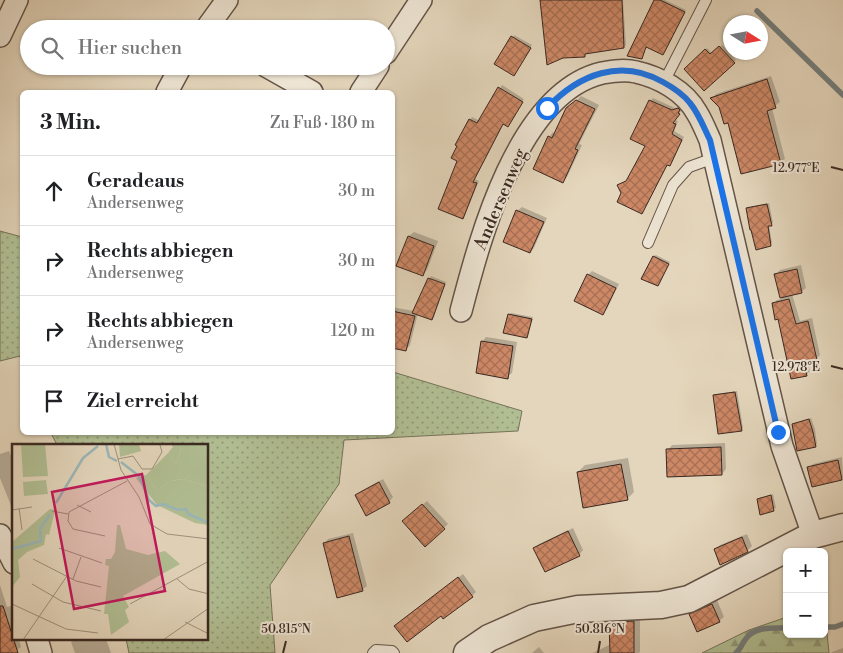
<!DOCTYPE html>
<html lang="de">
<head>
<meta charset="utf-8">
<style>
  body { margin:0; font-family:"Libre Bodoni",serif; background:#f6f6f6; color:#202124 }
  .controls { position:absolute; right:15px; bottom:15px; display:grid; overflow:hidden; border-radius:8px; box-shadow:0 1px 4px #0004 }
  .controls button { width:45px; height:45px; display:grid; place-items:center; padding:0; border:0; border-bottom:1px solid #e0e0e0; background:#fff; color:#202124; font:25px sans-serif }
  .compass { position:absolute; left:723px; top:15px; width:45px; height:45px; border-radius:50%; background:#fff; box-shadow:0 1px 4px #0004; rotate:101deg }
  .stop { position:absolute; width:15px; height:15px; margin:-11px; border:4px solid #1a73e8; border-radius:50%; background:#fff }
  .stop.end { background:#1a73e8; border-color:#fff; box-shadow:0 1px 5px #0008 }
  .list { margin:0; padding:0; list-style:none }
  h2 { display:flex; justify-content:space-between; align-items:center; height:65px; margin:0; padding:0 20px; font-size:21px }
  h2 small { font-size:16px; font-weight:400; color:#757577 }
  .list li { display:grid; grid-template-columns:32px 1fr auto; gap:15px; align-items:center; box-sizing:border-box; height:70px; padding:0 20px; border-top:1px solid #e0e0e0 }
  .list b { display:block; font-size:19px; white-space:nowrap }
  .list p { margin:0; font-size:16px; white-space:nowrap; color:#757577 }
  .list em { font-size:16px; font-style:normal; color:#757577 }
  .icon { flex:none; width:28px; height:28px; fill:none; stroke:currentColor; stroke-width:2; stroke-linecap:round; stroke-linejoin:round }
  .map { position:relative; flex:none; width:843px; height:653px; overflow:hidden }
  .search { position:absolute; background:#fff; box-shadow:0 1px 4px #0004; left:20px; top:20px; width:375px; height:55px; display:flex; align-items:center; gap:12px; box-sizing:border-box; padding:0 18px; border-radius:28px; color:#757577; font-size:19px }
  .panel { position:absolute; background:#fff; box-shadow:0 1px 4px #0004; left:20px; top:90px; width:375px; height:345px; border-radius:8px }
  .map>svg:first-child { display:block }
</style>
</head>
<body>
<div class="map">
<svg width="843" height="653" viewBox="0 0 843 653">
  <defs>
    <pattern id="grass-dots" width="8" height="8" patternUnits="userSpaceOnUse" patternTransform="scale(1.25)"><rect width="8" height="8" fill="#b1be93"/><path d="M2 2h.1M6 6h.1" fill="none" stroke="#919a78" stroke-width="1.8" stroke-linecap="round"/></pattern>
    <pattern id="forest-firs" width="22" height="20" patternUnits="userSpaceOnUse" patternTransform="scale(1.25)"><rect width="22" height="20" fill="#b1be93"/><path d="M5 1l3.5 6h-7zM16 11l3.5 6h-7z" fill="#919a78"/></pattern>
    <pattern id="building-cross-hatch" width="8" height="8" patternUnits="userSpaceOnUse" patternTransform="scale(1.25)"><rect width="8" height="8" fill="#cd8866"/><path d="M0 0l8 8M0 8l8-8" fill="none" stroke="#a76f54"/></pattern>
  </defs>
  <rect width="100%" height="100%" fill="#e4d6bc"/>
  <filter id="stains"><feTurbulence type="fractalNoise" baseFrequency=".004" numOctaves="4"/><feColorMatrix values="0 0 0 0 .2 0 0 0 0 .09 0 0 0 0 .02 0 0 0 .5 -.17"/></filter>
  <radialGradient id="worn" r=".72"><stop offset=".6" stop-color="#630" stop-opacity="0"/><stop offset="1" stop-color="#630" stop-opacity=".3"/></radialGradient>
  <path fill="url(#grass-dots)" stroke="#76735a" d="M0,231L22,237V364L20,356L0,361Z
    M393,372L522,411L518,431L344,440L339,484L270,585L275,653H129L126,639H208V446L57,445L51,433L392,432Z"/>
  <path fill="url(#forest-firs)" stroke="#76735a" d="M824,604L829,653H702L749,630L787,617V634H824Z"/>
  <path fill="#0003" d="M542,0H623L626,45L624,47L586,54L584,56Z
    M656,0H665L686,10L665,52L663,54L647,46L641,57Z
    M514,35L532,45L514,75L496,64Z
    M722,45L736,60L704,89L686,69L707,48L712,53Z
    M771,76L780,102L772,108L785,159L780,163L712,98L716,94Z
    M502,85L524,99L510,122L504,123L475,179L479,181L465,215L463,218L459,160L470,120L472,117L480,121Z
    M581,96L599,105L579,144L582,145L567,177L563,182L549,137L553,132L555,134L570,107Z
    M653,98L675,108L682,106L680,110L681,111L675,120L678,121L674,131L684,137L672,162L668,164L642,212L623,193L619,185L629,179L647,145L650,101Z
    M769,203L773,223L769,225L772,243L770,245L747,208L749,207Z
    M522,207L547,218L534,248L530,252L517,211Z
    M414,232L438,241L427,270L423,274L397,265L409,236Z
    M656,255L670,262L658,285L654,256Z
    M801,265L806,288L801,292L792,294L800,321L812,318L820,355L816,359L807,361L810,371L806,375L773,304L777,300L781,299L776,274L780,270Z
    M592,271L619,284L607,309L603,313L588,275Z
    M431,276L446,282L434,317L432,319L418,313L410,345L406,350L392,346V307L414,311Z
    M511,313L533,317L527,337L509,315Z
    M486,337L517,342L512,373L507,377L482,342Z
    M737,391L743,428L741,430L714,396L716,394Z
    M811,418L815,429L817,444L815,446L794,424Z
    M725,443L726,469L722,474L668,450L672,445Z
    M9,451L14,463V513L0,478V454Z
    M842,457L843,478L813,486L809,468L813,464Z
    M628,458L634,492L627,499L578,472L585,465Z
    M383,479L393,497L389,502L357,495L361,491Z
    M773,494L776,508L761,513L758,499Z
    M427,501L448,524L444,528L408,517Z
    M573,528L583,550L579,555L535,548L539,544Z
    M353,533L367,586L362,590L324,544L328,539Z
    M747,534L752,546L747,551L716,549L720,545Z
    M463,574L476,592L472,596L441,614L400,621Z
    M0,585L7,607L11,606L14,615V639H19L21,647L16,651L17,653H0Z
    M717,600L724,617L719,621L691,615L695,610Z
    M640,615V652L639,653H593L611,644V623L617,616Z
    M76,639H106L111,653H75L71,642Z
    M539,647L544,653H532Z
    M843,648V653H831L832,652Z"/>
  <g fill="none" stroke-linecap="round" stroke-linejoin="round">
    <path stroke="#747e7d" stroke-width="5.5" d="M757,11L843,95
      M824,627H835L843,624
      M736,653C741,649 741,645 745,640C753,626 773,628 787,628"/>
  </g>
  <path fill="url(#building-cross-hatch)" stroke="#3a2821" d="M540,0H622L624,48L585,54V57L563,58L547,65Z
    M654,0H660L685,12L663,55L646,47L642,59L627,56Z
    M511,36L531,48L514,76L494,64Z
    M719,46L735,63L704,91L684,69L705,49L710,54Z
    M767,79L776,108L767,111L781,164L741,174L728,123L724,124L719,107L710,98Z
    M498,87L523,102L508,127L503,124L473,182L477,183L463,219L438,209L457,161L451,158L457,146L455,145L469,119L477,123Z
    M576,100L595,109L575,149L578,150L563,183L533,169L548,136L552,138L566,108Z
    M649,100L672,110L678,108L680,110L678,113L680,114L673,123L676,124L672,134L682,140L670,166L667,165L642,214L617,202L621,193L617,185L626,181L645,146L630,139Z
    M767,204L772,226H768L771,246L756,250L751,230H750L746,208Z
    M516,210L544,222L530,253L503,242Z
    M408,236L434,246L423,276L396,266Z
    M653,256L669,264L658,286L641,279Z
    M797,269L802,293L780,298L774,274Z
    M587,274L616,288L603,315L574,301Z
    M428,278L445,284L432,320L412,313Z
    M789,299L796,324L808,321L817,360L804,363L807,376L791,379L778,319L775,320L772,303Z
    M392,311L415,316L406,351L392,348Z
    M508,314L532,319L527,338L503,333Z
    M481,341L513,346L508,379L476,373Z
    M735,392L742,431L718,434L713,395Z
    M809,419L813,432L816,447L797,451L792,424Z
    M721,447L722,475L667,477L666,449Z
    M838,460L842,480L812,487L807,467Z
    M621,464L628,500L583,508L577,472Z
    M379,482L390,503L366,516L355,495Z
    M771,495L774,511L760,515L757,499Z
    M422,504L445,529L425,547L402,521Z
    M568,531L580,556L545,572L533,548Z
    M349,536L363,591L337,598L323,543Z
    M742,537L748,552L720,565L714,549Z
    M458,577L473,597L443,619L441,616L407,642L394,626Z
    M712,604L720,622L697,632L689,614Z
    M0,606H3L18,653H0Z
    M634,621V653H610L609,622Z"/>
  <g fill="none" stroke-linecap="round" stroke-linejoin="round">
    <g stroke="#645448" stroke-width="12">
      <path id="service" d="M664,82L706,0
        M648,243L673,185L689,167L714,158
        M373,653L376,650L392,651L394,653"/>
    </g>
    <g stroke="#645448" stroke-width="24">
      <path id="minor" d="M206,29L227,0
        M0,36L17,0
        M386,53L421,0
        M266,66L312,92
        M167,92L181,66
        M361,92L378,66
        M461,311C480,238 518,93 602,73C613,71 625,69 636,72C659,77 685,91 697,113C702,121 706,131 710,140L782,446L813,535
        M0,535L14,563
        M37,639L41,653"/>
    </g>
    <g stroke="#645448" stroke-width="29">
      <path id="tertiary" d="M467,653L489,638L534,618L578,609L661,605L689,599L813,535L843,527"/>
    </g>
    <use href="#service" stroke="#ede4d3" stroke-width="10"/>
    <use href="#minor" stroke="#ede4d3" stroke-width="21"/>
    <use href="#tertiary" stroke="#ede4d3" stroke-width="26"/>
  </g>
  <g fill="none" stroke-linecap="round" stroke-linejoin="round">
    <path stroke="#1a73e8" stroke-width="6" d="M547,108C579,74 621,58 663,82C674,88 683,94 690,103C699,114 704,128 710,140L778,432"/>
  </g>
  <path fill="none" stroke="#3a2821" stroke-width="2" d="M831,167L843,170M831,366L843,369M283,653L286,641M598,653L600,641"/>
  <g text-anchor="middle" stroke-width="4" stroke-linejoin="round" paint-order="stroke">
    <g font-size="18" fill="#3a2821" stroke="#ede4d3">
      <text transform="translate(500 199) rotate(-67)" y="6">Andersenweg</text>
    </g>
  </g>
  <g transform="translate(12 444)">
    <rect width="196" height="196" fill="#e4d6bc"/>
    <path d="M165,0H196V43L171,35L158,37L145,47L134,31L156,9L164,19L169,5ZM38,65L43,66L37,91L34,90L32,101L15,108L6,116L8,133L0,143V98ZM105,81H108L114,105L136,111L153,107L168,120L111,152L117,163L113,166L117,178L99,191L96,170H92L97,122L93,121L94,115H99L103,108Z" fill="#b1be93"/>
    <path d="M107,0H127L129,7L108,13ZM159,0H165L169,5L164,19L156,9L161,3ZM134,31L145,47L158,37L171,35L196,43V81L183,79L145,61L124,34Z" fill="#b1be93"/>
    <path d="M9,0H33L36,32L11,33ZM34,36L36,50L12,52L11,38Z" fill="#b1be93"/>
    <path fill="none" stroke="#9ab7ba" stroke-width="2.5" d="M94,0L97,13L105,17M109,18L127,32L137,56L144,62L151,60L166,66L174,65L176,70L197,79M44,59L71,14L86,2M0,105L29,97L28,84L38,71"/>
    <path fill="none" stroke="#a0907e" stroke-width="1" d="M102,0L109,26L127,53L138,80L155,90L197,95M106,15L121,12L130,25H140L150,8L148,1M65,61L79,68M7,64L10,86M0,66L20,63M40,67L56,70M93,92L61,85L56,77L57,68L115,37M47,104L90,119M21,115L64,137L89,143M61,135L69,113M165,135L177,145L197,150M20,140L51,158L89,167M0,160L54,185L86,189M118,160L197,117M173,178L197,190M11,196L55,132M151,196L197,164"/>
    <path fill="#c2185b" fill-opacity="0.15" stroke="#c2185b" stroke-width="2.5" d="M130,30L153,147L62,165L40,48Z"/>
    <rect width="196" height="196" fill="none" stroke="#3a2821" stroke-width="2.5"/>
  </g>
  <g font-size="12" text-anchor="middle" fill="#3a2821" stroke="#ede4d3" stroke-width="4" stroke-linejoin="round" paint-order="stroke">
    <text x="796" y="172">12.977°E</text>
    <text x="796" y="371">12.978°E</text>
    <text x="286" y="633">50.815°N</text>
    <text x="600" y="633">50.816°N</text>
  </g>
  <rect width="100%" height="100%" filter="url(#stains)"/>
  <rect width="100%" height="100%" fill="url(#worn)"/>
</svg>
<div class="controls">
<button>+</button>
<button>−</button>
</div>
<svg class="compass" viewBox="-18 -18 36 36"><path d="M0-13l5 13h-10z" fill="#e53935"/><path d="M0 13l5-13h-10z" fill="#757577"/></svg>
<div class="stop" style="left:547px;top:108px"></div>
<div class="stop end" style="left:778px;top:432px"></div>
<div class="search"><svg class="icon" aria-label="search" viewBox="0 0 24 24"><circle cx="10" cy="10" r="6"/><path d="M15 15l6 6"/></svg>Hier suchen</div>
<section class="panel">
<h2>3 Min.<small>Zu Fuß · 180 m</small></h2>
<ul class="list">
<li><svg class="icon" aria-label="ahead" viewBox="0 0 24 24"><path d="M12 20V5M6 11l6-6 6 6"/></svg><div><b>Geradeaus</b><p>Andersenweg</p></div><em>30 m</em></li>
<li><svg class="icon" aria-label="right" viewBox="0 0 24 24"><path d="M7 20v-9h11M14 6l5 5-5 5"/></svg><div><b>Rechts abbiegen</b><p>Andersenweg</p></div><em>30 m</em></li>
<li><svg class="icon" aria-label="right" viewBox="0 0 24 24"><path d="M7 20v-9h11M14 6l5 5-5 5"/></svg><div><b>Rechts abbiegen</b><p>Andersenweg</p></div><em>120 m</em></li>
<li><svg class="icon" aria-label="arrive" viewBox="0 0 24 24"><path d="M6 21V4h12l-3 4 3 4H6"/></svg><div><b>Ziel erreicht</b></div></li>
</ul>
</section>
</div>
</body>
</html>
